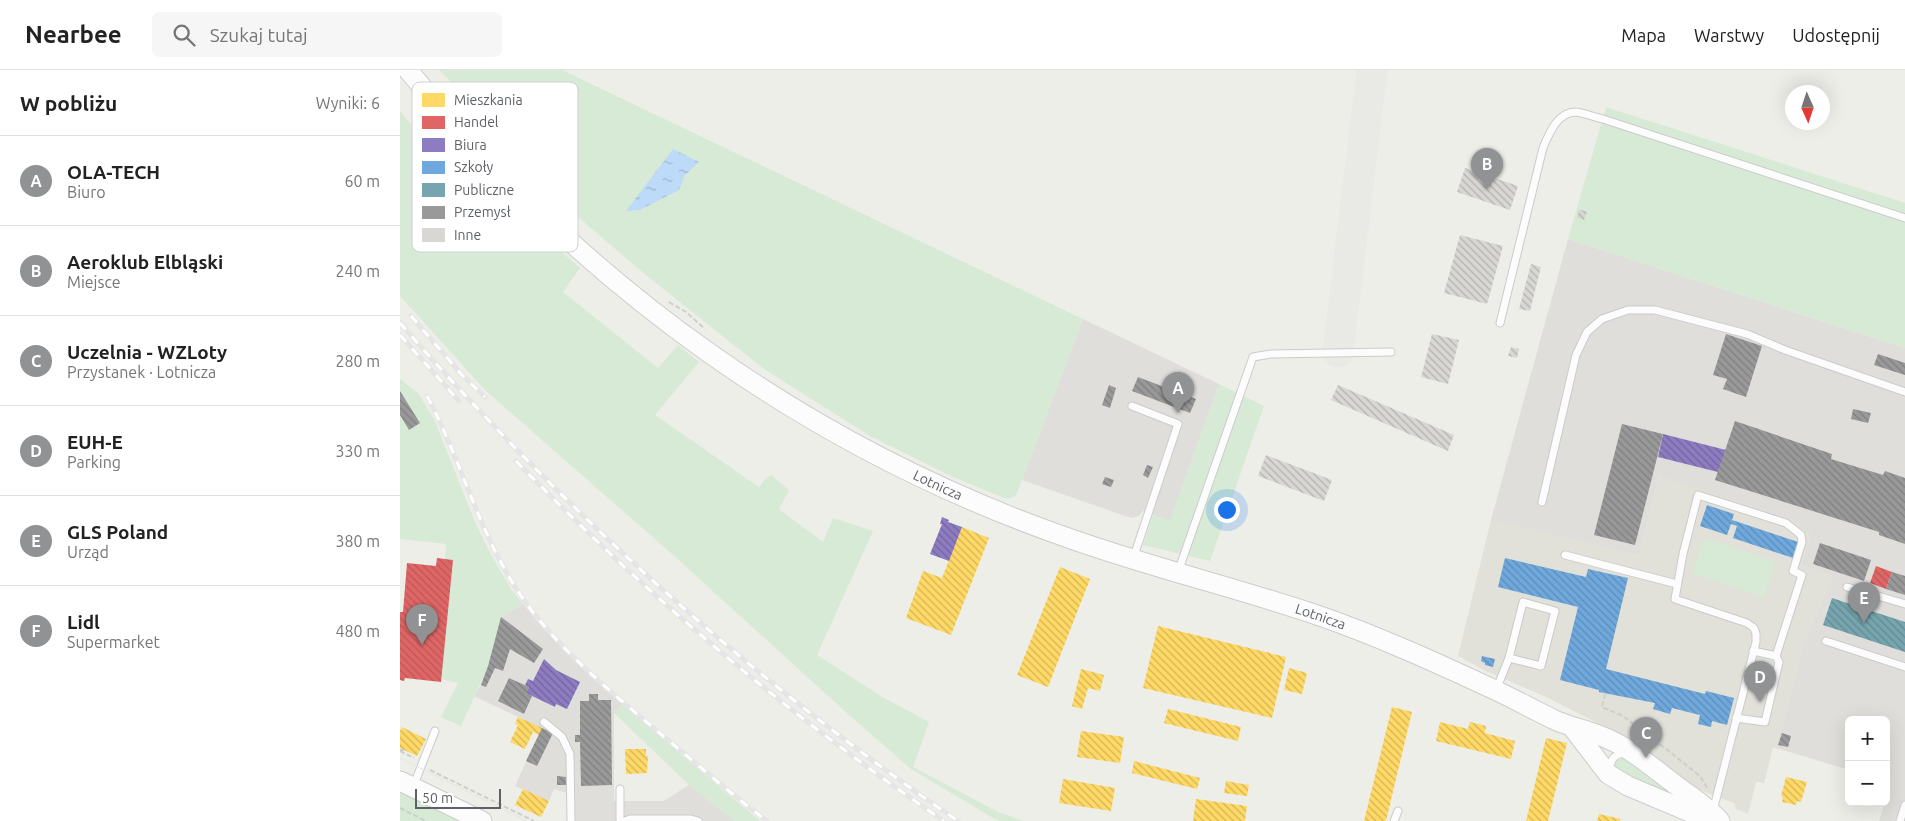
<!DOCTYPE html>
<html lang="pl">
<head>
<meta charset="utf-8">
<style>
  body { margin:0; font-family:Ubuntu,sans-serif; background:#f6f6f6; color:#222 }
  .controls { position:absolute; right:15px; bottom:15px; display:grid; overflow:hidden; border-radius:8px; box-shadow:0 5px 20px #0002 }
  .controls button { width:45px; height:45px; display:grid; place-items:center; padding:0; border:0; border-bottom:1px solid #e0e0e0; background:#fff; color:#222; font:25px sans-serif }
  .compass { position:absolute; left:1385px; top:15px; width:45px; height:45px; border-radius:50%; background:#fff; box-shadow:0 5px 20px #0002; rotate:177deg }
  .scale { position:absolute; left:15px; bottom:12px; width:86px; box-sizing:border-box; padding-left:5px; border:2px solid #5e6167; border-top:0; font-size:14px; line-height:18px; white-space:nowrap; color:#5e6167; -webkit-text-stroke:4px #fff; paint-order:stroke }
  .you { position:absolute; left:826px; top:439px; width:18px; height:18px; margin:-12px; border:4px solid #fff; border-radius:50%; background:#1a73e8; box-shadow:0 0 0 8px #1a73e833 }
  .badge { display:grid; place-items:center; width:32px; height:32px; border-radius:50%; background:#909294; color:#fff; font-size:16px; font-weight:700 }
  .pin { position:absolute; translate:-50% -41px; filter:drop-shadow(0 1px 2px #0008) }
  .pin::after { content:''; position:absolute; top:26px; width:18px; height:15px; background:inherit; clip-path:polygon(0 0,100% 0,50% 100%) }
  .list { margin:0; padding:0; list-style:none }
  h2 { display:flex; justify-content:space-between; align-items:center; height:65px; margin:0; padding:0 20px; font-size:21px }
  h2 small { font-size:16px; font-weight:400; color:#767676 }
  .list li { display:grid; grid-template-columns:32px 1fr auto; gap:15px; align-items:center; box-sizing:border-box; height:90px; padding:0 20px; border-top:1px solid #e0e0e0 }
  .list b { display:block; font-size:19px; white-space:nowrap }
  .list p { margin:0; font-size:16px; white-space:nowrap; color:#767676 }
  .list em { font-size:16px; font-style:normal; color:#767676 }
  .icon { flex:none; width:28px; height:28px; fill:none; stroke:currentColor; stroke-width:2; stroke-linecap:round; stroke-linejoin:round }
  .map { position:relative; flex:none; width:1505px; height:751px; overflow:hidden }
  header { display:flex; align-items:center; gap:30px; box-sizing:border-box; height:70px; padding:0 25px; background:#fff; border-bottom:1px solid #e0e0e0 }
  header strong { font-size:24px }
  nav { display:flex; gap:28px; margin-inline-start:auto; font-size:18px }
  .search { width:350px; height:45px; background:#f6f6f6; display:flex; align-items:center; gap:12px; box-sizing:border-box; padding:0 18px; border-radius:8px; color:#767676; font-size:19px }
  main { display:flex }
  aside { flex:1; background:#fff }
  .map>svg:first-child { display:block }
</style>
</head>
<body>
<header>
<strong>Nearbee</strong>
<div class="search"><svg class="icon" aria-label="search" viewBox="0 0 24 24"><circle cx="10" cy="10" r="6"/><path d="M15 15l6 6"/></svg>Szukaj tutaj</div>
<nav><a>Mapa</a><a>Warstwy</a><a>Udostępnij</a></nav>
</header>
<main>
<aside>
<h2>W pobliżu<small>Wyniki: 6</small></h2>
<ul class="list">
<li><span class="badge">A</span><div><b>OLA-TECH</b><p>Biuro</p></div><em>60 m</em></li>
<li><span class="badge">B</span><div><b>Aeroklub Elbląski</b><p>Miejsce</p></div><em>240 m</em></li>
<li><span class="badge">C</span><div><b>Uczelnia - WZLoty</b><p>Przystanek · Lotnicza</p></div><em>280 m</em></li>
<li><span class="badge">D</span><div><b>EUH-E</b><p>Parking</p></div><em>330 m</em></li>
<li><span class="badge">E</span><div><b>GLS Poland</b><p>Urząd</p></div><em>380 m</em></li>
<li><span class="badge">F</span><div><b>Lidl</b><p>Supermarket</p></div><em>480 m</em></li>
</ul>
</aside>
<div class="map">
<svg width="1505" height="751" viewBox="0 0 1505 751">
  <defs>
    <pattern id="water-ripples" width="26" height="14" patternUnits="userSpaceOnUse" patternTransform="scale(1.25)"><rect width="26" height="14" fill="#bddbf8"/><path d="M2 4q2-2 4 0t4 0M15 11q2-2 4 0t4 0" fill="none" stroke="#9db5cd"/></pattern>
    <pattern id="homes-back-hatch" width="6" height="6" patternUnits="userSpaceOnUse" patternTransform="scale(1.25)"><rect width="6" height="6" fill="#ffd966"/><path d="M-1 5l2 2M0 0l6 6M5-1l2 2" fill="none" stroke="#d2b358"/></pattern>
    <pattern id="shops-back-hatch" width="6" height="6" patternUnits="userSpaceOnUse" patternTransform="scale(1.25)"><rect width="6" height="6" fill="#e06666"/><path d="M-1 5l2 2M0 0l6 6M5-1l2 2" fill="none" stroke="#b95758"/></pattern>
    <pattern id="offices-back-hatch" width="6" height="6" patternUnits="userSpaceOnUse" patternTransform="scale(1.25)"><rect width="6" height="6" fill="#8e7cc3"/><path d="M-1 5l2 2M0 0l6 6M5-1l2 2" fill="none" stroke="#72649a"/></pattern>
    <pattern id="schools-back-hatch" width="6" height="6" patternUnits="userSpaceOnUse" patternTransform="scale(1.25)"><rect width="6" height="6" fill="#6fa8dc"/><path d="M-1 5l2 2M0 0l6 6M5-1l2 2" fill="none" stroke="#5e8cb6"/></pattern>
    <pattern id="public-back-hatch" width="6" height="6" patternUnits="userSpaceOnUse" patternTransform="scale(1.25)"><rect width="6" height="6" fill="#76a5af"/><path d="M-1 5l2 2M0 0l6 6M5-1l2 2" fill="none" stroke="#648a92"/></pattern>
    <pattern id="industry-back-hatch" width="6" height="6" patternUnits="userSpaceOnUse" patternTransform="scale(1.25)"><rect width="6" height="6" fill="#999"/><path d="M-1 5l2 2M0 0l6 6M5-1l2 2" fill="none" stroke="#808081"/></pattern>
    <pattern id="building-back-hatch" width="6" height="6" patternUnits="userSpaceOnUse" patternTransform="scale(1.25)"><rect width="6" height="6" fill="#d8d7d4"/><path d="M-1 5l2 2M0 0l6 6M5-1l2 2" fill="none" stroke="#b2b2b0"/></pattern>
  </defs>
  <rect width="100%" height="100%" fill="#eeeee9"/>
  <path fill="#dfdeda" d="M1168,169L1505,278V751H1479L1491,713L1486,711V650H1449V700L1376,678L1404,572L1433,506L1402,496L1259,406L1239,486L1091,450Z
    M683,249L819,314L770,451L743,441L739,446L731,448L622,410Z
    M123,534L136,550L196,611L223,634L214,643V731H264L289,715L335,751H171L170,724L154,719L149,731L115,716L139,664L118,647L74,626L81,615L88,596L101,547Z"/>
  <path fill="#e1e0d9" d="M1259,406L1395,450L1412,465L1402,496L1433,506L1404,572L1376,678H1373L1364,713L1356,712L1348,744L1336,739L1334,733L1292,717L1215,662L1146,627L1086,601L1058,586L1091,450L1239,486Z"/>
  <path fill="#d6ead6" d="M39,0H162L683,249L616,426L607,429L553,407L470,366L364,299L247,206L186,154L115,84L59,20Z
    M1206,37L1505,133V278L1168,169Z
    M0,41L10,53L35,72L180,198L163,222L258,298L278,275L299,292L255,345L359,417L366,408L371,405L389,420L379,439L423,472L433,448L473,461L417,585L484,628L529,652L513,697L598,742L624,751H600L593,748L511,699L449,645L272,484L86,321L0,226Z
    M0,309L19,324L34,349L75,452L91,485L111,519L123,534L101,547L86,601L61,656L41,647L58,613L41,609L53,490L45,489L46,474L0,469Z
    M819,314L864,336L810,491L743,475L753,445L770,450Z
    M1304,468L1375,492L1364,527L1292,503Z
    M223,634L283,686L360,751H335L289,715L214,643Z
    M1222,688H1224L1287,733L1216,703L1214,697L1215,691Z
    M0,719L65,751H0Z"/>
  <path fill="url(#water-ripples)" d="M273,79L299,92L285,105L279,120L240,140L226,141Z"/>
  <path fill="url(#homes-back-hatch)" d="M562,457L589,468L551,565L506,548L523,501L542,508Z
    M660,497L690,509L648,617L617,605Z
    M758,556L886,587L872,648L743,618Z
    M889,598L907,603L902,624L884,620Z
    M681,599L704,605L700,621L688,618L682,639L672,636Z
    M992,637L1012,642L986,751H964Z
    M768,639L841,657L838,671L764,653Z
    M118,647L142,658L139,665L133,662L125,679L110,672L118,655L115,654Z
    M1040,652L1068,659L1070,652L1086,656L1085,663L1115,671L1111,689L1036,671Z
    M2,657L26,669L17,686L0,678V661Z
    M681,661L724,667L720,693L677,687Z
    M1146,668L1167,673L1148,751H1126Z
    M225,679H246V686H248L247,703L226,704Z
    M734,691L800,708L797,719L732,703Z
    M1386,707L1407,712L1401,732L1397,731L1396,735L1382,732L1383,727L1381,726Z
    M663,709L715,718L711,741L659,733Z
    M826,711L849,715L847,726L824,723Z
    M123,719L149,731L141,747L115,735Z
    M796,729L847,736L845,751H793Z
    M1199,744L1221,749L1220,751H1197Z"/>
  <path fill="url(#shops-back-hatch)" d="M37,488L53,490L41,612L5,608L4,611L0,610V542H3L7,493L36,496Z
    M1476,496L1492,502L1486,519L1470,513Z"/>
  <path fill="url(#offices-back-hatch)" d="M1263,364L1326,380L1318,402L1258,387Z
    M542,447L549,450L548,452L562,457L549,491L530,484L542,454H540Z
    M144,589L156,600L180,612L167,639L156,634L155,637L126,623L129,617L125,615L128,609L133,611Z"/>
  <path fill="url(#schools-back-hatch)" d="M1307,435L1334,444L1332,450L1398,472L1393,488L1333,468L1337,456L1331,454L1327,465L1300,456Z
    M1105,488L1186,507L1188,499L1228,508L1206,599L1305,624L1306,621L1334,628L1327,655L1312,651L1311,657L1298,654L1300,645L1272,638L1270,644L1253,639L1255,633L1199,622V620L1160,610L1178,537L1098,517Z
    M1082,586L1095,589L1093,597L1085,595V593L1081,591Z"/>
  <path fill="url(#public-back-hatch)" d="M1432,528L1505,552V582L1423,555Z"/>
  <path fill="url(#industry-back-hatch)" d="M1326,264L1362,276L1346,327L1323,319L1327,309L1313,305Z
    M1478,284L1505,293V305L1474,295Z
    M738,307L796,329L790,343L732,321Z
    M709,315L716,318L710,338L702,335Z
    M0,321L20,353L9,360L0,345Z
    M1453,339L1471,343L1468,353L1451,349Z
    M1335,351L1432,384L1431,389L1483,405L1485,401L1505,408V474L1479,465V462L1315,410Z
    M1222,354L1263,364L1235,475L1194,465Z
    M747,395L753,397L748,408L743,405Z
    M705,407L714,410L711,417L702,414Z
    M1420,473L1471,490L1464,511L1413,494Z
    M1492,502L1505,506V525L1486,519Z
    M101,547L143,579L134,593L110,579L103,601L95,598L86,617L81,615L88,596Z
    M109,608L129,617L126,623L132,626L124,644L98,631Z
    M189,624H198V630H211L212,715L181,716L180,672H175V665H180V631H189Z
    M142,658L153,663L137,696L126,691Z
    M1382,663L1391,666L1388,677L1378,675Z
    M157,706L166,707V715H157Z"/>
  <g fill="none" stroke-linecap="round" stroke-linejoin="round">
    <path stroke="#e9eae6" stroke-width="31" d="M938,282L972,0"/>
  </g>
  <path fill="url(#building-back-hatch)" d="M1065,98L1118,116L1110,140L1057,122Z
    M1179,139L1187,142L1184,150L1177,148Z
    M1060,165L1103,176L1087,234L1044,223Z
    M1131,194L1141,197L1130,241L1119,239Z
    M1032,264L1059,270L1048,314L1021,307Z
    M1111,277L1119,279L1117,288L1108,286Z
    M938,315L1054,365L1048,381L931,330Z
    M866,385L932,410L924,431L858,406Z"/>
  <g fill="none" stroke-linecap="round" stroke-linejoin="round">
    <g stroke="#cbcbcb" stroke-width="9">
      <path id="lane" d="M1100,253L1143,78C1149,64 1157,42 1176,42C1184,43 1194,47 1203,49L1505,148
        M732,336L778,354L733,489
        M1142,432L1176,285L1187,262L1202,249L1228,240H1255L1347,264L1385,280L1505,322
        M1165,485L1277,514
        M778,502L853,287L871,284L991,282
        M1447,517L1505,534
        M1426,571L1505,597
        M1353,581L1376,586
        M1096,620L1109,588L1123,532L1155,541L1141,596L1109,588
        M144,652L162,667L170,684L171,751
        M1208,702C1212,688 1212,686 1226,682
        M13,717L35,661
        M220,719V751
        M1313,741L1356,572V564L1354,558L1347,553L1275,529L1283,484L1298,425L1386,453L1401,465L1402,472L1393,501L1402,505L1376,586L1379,592L1365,652L1336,648
        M225,751L230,749H291L298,751
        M994,751L998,741
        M1500,751L1505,735"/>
    </g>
    <g stroke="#ccc" stroke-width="21">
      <g id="secondary">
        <path id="s1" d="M8,0C183,216 410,379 674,470C754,498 837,518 917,545C978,566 1037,593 1095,620C1116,630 1136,641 1157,651C1174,658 1192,661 1208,669C1231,679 1252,697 1272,712C1288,725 1306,735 1320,751"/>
        <path d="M1172,657L1208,704L1228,716L1311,751"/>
        <path d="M0,711L82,751"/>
      </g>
    </g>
    <path stroke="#ccd0cd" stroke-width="2" stroke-dasharray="5 2.5" stroke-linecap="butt" d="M269,232L286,242L305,259
      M1205,624L1202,637L1223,646L1265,678L1300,706L1308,719
      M0,680H4
      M0,681L14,688
      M30,700L134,751
      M0,738L26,751"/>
    <use href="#lane" stroke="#fcfcfc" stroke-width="7"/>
    <use href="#secondary" stroke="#fcfcfc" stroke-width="19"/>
    <path stroke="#e4e5e4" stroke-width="1" d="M0,688L127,751"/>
    <g stroke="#e4e5e4" stroke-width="5">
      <path id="rail" d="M11,246L62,305L85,327
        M0,253C165,442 351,610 558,751
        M0,265L59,331
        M27,326C60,388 77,456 114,515C149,572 211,622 262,665C297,694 331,724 367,751
        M116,391C246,525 389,646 544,751"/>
    </g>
    <use href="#rail" stroke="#fff" stroke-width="3" stroke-dasharray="9" stroke-linecap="butt"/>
  </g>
  <g text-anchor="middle" stroke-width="5" stroke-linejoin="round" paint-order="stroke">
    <g font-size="14" fill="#5e6167" stroke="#fff">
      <text dy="5" stroke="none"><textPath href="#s1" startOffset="679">Lotnicza</textPath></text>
      <text dy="5" stroke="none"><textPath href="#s1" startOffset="1084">Lotnicza</textPath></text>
    </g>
  </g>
  <rect x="12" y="12" width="166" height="170" rx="8" fill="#fff" stroke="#cfd0d1" stroke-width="1"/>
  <rect x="22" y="23" width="23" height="14" fill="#ffd966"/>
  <rect x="22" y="46" width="23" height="13" fill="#e06666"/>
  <rect x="22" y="68" width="23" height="14" fill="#8e7cc3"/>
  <rect x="22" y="91" width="23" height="13" fill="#6fa8dc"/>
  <rect x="22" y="113" width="23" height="14" fill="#76a5af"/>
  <rect x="22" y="136" width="23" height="13" fill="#999"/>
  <rect x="22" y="158" width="23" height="14" fill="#d8d7d4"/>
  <g font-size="14" fill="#5e6167">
    <text x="54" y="35">Mieszkania</text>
    <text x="54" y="57">Handel</text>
    <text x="54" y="80">Biura</text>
    <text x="54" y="102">Szkoły</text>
    <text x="54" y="125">Publiczne</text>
    <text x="54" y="147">Przemysł</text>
    <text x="54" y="170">Inne</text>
  </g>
</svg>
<div class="controls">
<button>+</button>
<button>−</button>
</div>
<svg class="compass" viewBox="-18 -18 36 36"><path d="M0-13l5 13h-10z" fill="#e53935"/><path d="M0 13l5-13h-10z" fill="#767676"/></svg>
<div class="scale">50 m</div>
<div class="you"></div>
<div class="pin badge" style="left:778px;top:343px">A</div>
<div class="pin badge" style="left:1087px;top:119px">B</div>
<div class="pin badge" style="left:1246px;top:688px">C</div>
<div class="pin badge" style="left:1360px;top:632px">D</div>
<div class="pin badge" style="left:1464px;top:553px">E</div>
<div class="pin badge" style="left:22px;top:575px">F</div>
</div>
</main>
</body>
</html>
